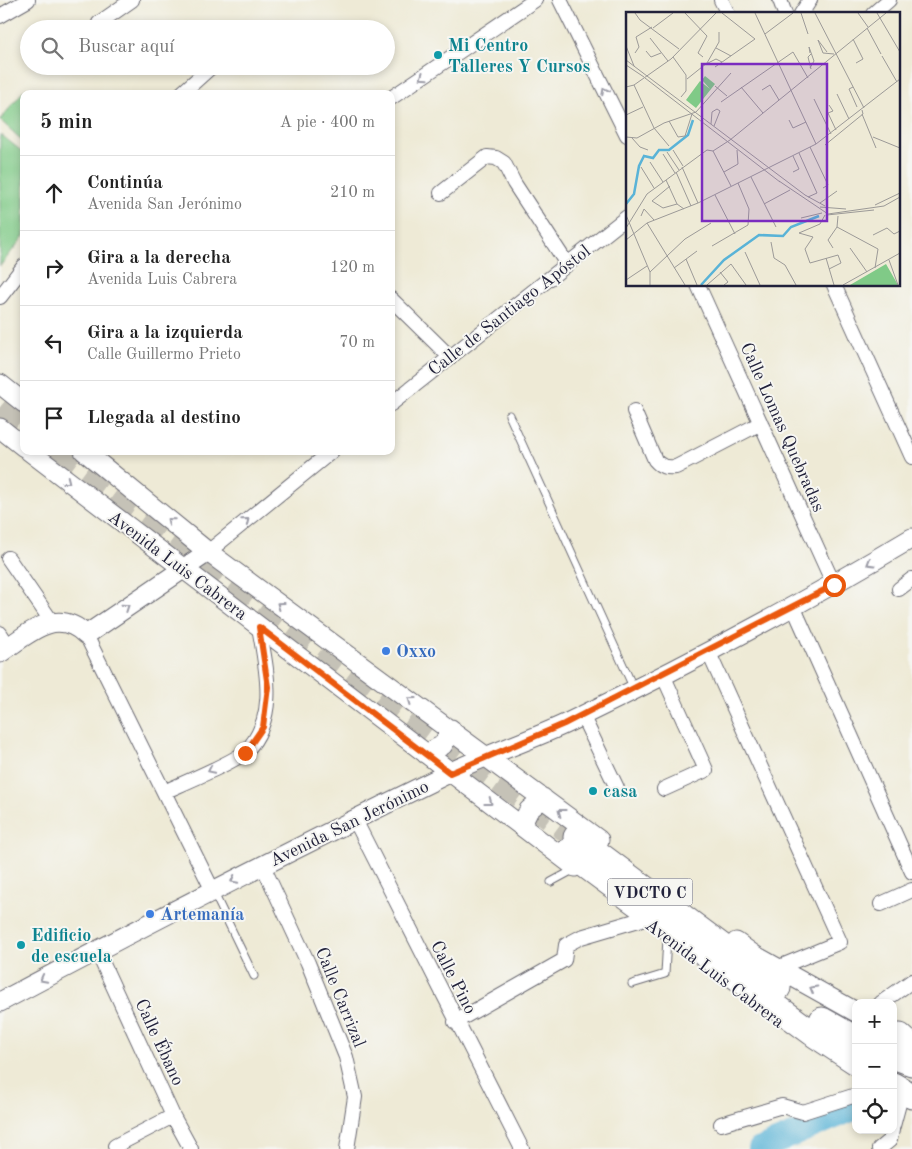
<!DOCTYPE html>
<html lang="es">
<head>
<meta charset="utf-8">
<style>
  body { margin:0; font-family:"Old Standard TT",serif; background:#f2f2f2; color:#222 }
  .controls { position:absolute; right:15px; bottom:15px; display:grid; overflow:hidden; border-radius:10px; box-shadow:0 2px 8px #0003 }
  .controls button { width:45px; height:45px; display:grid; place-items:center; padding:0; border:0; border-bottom:1px solid #e0e0e0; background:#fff; color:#222; font:25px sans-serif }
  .stop { position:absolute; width:15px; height:15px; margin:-11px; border:4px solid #ea580c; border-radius:50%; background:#fff }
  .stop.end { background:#ea580c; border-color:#fff; box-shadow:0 1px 5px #0008 }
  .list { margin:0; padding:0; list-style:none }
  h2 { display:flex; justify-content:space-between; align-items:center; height:65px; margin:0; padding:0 20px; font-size:21px }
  h2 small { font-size:16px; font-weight:400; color:#767676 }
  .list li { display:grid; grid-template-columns:32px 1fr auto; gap:15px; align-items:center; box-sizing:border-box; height:75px; padding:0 20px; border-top:1px solid #e0e0e0 }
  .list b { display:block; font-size:19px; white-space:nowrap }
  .list p { margin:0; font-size:16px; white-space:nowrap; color:#767676 }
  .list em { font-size:16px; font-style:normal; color:#767676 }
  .icon { flex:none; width:28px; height:28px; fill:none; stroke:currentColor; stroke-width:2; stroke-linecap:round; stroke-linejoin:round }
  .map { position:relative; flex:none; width:912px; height:1149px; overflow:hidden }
  .search { position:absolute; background:#fff; box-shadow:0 2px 8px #0003; left:20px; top:20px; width:375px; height:55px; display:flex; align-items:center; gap:12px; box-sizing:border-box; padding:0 18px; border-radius:28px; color:#767676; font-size:19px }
  .panel { position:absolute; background:#fff; box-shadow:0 2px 8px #0003; left:20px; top:90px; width:375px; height:365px; border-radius:10px }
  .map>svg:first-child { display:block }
</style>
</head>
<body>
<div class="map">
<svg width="912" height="1149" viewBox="0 0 912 1149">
  <rect width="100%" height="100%" fill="#f6f6f2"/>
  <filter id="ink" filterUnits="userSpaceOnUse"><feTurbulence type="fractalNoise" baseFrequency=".02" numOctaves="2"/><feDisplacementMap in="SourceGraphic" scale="10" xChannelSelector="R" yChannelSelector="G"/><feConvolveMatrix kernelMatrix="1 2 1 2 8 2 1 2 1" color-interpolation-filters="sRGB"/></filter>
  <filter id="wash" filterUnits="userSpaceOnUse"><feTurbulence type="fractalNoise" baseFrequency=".0096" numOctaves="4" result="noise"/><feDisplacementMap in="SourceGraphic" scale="20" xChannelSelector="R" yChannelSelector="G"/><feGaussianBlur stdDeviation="1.12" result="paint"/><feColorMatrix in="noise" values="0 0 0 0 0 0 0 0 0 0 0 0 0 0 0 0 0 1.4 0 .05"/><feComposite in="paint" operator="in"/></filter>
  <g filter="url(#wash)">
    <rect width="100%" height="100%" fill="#eeead6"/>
    <path fill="#80ca87" stroke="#517661" d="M24,90L28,94H24V142L0,120Z
      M0,134L24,153V236L0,266Z"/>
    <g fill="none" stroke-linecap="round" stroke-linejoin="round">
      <path stroke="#59b3d7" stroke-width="24" d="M760,1149L856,1108"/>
    </g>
  </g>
  <g filter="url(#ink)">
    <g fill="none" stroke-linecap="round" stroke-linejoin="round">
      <path stroke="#c5c2b7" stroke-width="25" stroke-dasharray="25 12" stroke-linecap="butt" d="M0,407L24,427
        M54,451L576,837"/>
      <g stroke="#696871" stroke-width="9">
        <path id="lane" d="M509,415L634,689
          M551,882L575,869
          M213,891L254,976
          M632,984L665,974L667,938"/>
      </g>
      <g stroke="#696871" stroke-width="16">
        <path id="street" d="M560,0L627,135
          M721,0L728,14
          M780,0L785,14
          M801,14L810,0
          M873,14L889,0
          M0,16L28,0
          M99,23L132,0
          M181,94L212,66
          M391,98L535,0
          M441,193L487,157L496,158L504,163L514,183L567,264
          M698,285L834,585
          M834,285L912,457
          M0,297L24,266
          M391,299L450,357
          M391,404L627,217
          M634,411L655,460C661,467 666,468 676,467L761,423
          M208,552L332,451
          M8,558L52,622
          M899,589L912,579
          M793,606L912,872
          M0,633L9,647
          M86,635L213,891
          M708,651L840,942L777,968
          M663,675L706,770L664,789
          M582,715L617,788
          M164,792C179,785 237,761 246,751C279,717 266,668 259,627
          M355,820L522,1149
          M263,866L308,963L346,1057L355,1097L347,1149
          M881,904L912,890
          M97,951L173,1116L191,1149
          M881,1003L912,981
          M455,1022L564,960L566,945L581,937L642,919
          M721,1124L782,1106L803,1112L856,1095
          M893,1126L900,1100
          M115,1146L173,1116
          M879,1149L890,1140L892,1130"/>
      </g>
      <g stroke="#696871" stroke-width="21">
        <path id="secondary" d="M0,384L24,403
          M0,428L24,447
          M29,451L575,867
          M84,451L208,552L599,840
          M0,653C27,635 56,605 86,635L208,552
          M426,754L443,745L451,729
          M521,826L529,810L543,798
          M736,942L754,955L856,1012
          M0,1002C148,923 298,847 449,773C488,754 529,741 567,723C685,666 800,605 912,538"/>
      </g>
      <g stroke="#696871" stroke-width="27">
        <path id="highway" d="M576,837L778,988
          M567,852L815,1035L856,1062
          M822,1020L856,1039
          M900,1036L912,1047
          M893,1056L912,1063
          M893,1085L912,1096"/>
      </g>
      <use href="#lane" stroke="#fff" stroke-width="7"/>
      <use href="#street" stroke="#fff" stroke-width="14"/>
      <use href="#secondary" stroke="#fff" stroke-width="19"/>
      <use href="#highway" stroke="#fff" stroke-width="25"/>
    </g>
    <defs><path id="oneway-chevron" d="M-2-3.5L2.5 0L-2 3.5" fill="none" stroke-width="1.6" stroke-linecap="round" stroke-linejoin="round" transform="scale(1.25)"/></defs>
    <g stroke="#9c9ca7">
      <use href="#oneway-chevron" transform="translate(423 77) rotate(145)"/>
      <use href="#oneway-chevron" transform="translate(605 91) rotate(-117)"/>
      <use href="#oneway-chevron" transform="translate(67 481) rotate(38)"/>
      <use href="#oneway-chevron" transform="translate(170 521) rotate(-141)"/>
      <use href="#oneway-chevron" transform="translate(246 521) rotate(-39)"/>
      <use href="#oneway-chevron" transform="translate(870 563) rotate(149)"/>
      <use href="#oneway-chevron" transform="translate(280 605) rotate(-144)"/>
      <use href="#oneway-chevron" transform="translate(126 607) rotate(-34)"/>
      <use href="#oneway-chevron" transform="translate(411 700) rotate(-144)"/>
      <use href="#oneway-chevron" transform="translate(211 770) rotate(154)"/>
      <use href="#oneway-chevron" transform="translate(489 802) rotate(37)"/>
      <use href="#oneway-chevron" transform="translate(561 812) rotate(-143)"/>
      <use href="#oneway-chevron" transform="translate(234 880) rotate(153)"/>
      <use href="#oneway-chevron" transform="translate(43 979) rotate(152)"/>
      <use href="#oneway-chevron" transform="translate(813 989) rotate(-150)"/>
    </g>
  </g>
  <g fill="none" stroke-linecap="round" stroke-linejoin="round" filter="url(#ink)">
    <path stroke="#ea580c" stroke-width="6" d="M245,753L263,727L268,687L259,627L450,773L564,724L834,585"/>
  </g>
  <g fill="#0f9aa8" stroke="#f6f6f2" stroke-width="2">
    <circle cx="438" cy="55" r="5"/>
    <circle cx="593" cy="791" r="5"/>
    <circle cx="21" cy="945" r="5"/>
  </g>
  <g fill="#3f7fe0" stroke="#f6f6f2" stroke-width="2">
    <circle cx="386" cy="651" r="5"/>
    <circle cx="150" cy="914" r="5"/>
  </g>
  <g text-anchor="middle" stroke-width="4" stroke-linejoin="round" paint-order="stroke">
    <rect fill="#f6f6f2" stroke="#626272" stroke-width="1" x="607.5" y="878.5" width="85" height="27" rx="4"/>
    <g font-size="16" font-weight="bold" fill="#22223b">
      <text x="650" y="898">VDCTO C</text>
    </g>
    <g font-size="18" font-weight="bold" fill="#0d838f" stroke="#f6f6f2" text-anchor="start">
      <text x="448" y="51">Mi Centro<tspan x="448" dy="21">Talleres Y Cursos</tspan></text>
      <text x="603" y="797">casa</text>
      <text x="31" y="941">Edificio<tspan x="31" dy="21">de escuela</tspan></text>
    </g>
    <g font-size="18" fill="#22223b" stroke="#f6f6f2">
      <text transform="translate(509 310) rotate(-38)" y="6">Calle de Santiago Apóstol</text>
      <text transform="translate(783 427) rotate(66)" y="6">Calle Lomas Quebradas</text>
      <text transform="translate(178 565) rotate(37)" y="6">Avenida Luis Cabrera</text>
      <text transform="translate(349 823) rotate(-26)" y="6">Avenida San Jerónimo</text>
      <text transform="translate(715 973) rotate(37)" y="6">Avenida Luis Cabrera</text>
      <text transform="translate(454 977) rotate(63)" y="6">Calle Pino</text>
      <text transform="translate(341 997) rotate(68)" y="6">Calle Carrizal</text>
      <text transform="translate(160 1042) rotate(65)" y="6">Calle Ébano</text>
    </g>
    <g font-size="18" font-weight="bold" fill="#366cbe" stroke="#f6f6f2" text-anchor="start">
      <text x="396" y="657">Oxxo</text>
      <text x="160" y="920">Artemanía</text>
    </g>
  </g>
  <g transform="translate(626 12)">
    <rect width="274" height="274" fill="#eeead6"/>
    <path d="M79,64L89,72L70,96L60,88L74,69L84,77L76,68ZM260,252L272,273H224Z" fill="#80ca87"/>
    <path fill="none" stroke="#59b3d7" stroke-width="2.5" d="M0,192L8,182L13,154L18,144L27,146L33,138H43L62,123L67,108M75,273L98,248L133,223L157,224L165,215L193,204"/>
    <path fill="none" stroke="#9c9a98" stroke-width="1" d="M9,1L14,8L53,37M59,1L81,24L72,41L77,45M129,1L190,132M175,1L182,22M189,1L238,96M232,1L242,15M251,1L274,40M27,16L47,1M241,16L255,42M139,22L167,1M24,26L42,49M227,27L237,47L230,51M0,34L8,54M90,36L105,44M20,39L25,45L35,41M201,40L192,28L197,41L208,42M9,41L13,35L10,25L26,15M184,41L183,35L188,49L184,56M256,44L271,70M47,45L60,63V79L55,85M0,48L21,64M82,51L90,47L96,50M0,53L18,65M89,55L129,27L96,1M185,57L182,45L185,42M21,64L179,183L199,194M19,66L154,170M61,67L81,51L93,30V20M8,73L28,116L43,134M89,74L101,84M0,75L8,73L45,47L90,1M115,75L137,101M227,75L223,77L231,95M136,78L144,73L153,88M211,82L223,107M188,87L205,122M95,90L167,40L182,66M203,93L207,99L202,101L210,118M236,102L250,136M0,103L17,95M163,108L167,116L180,110M43,109L52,125L59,124L66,102M85,112L86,100L91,97L94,99L88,114M0,125L11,126L38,111L70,100L105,61M247,125L274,136M6,126L14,135L22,138M199,133L237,102L236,98M184,135L202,173L197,176M47,138L57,154M87,139L105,174M41,140L53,158M173,141L191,181L182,185M37,142L49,161M167,144L173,157L167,160M24,150L37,170M15,155L28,176M56,155L72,191M50,160L65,194M98,160L112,152L111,138M125,165L150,215M40,168L51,192L58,197M153,169L202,202L258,194L274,185M44,174L26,189L37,196L51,192M89,183L109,222M194,191L211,179M138,192L164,178M249,193L274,181M194,195L220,197M0,203L24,260V273M199,203L194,212L173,221L187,225L179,237L184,251L212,243L215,251L203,257M201,203L248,198M15,204L18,197L28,208M175,206L196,201M21,211L59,273M211,215L252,237L249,256M0,216L21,182L81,138L87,139L104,128L260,1M247,223L261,216L268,222L274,219M0,228L21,211L72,191L190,132L274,67M145,230L148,246L159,253L170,273M86,234L122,213L123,197L112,171M207,236L202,228L211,215L212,204M224,236L241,260M119,240L134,273M200,246L208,273M60,247L71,273M263,248L272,273M48,256L71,239M24,260L59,227L85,211M94,260L102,270L98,273M0,268L21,254M81,273L105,252L120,273M217,273L274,241"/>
    <path fill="#7b2cbf" fill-opacity="0.15" stroke="#7b2cbf" stroke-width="2.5" d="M76,52H201V209H76Z"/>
    <rect width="274" height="274" fill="none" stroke="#22223b" stroke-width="2.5"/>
  </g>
</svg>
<div class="controls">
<button>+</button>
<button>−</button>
<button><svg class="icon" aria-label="locate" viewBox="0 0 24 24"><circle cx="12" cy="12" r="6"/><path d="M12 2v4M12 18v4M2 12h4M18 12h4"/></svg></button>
</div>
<div class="stop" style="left:834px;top:585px"></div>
<div class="stop end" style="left:245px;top:753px"></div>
<div class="search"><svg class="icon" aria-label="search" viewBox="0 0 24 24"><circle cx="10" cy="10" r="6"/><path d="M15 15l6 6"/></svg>Buscar aquí</div>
<section class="panel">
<h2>5 min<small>A pie · 400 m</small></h2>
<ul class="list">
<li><svg class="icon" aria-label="ahead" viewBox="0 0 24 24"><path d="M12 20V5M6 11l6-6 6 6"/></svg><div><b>Continúa</b><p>Avenida San Jerónimo</p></div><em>210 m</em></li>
<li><svg class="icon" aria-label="right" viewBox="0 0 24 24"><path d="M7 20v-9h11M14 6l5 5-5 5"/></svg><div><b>Gira a la derecha</b><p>Avenida Luis Cabrera</p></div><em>120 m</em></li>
<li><svg class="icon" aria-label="left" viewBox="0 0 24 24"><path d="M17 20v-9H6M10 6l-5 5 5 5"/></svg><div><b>Gira a la izquierda</b><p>Calle Guillermo Prieto</p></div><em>70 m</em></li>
<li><svg class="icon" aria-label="arrive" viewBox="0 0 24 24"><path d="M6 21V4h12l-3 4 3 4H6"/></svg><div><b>Llegada al destino</b></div></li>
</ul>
</section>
</div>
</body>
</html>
